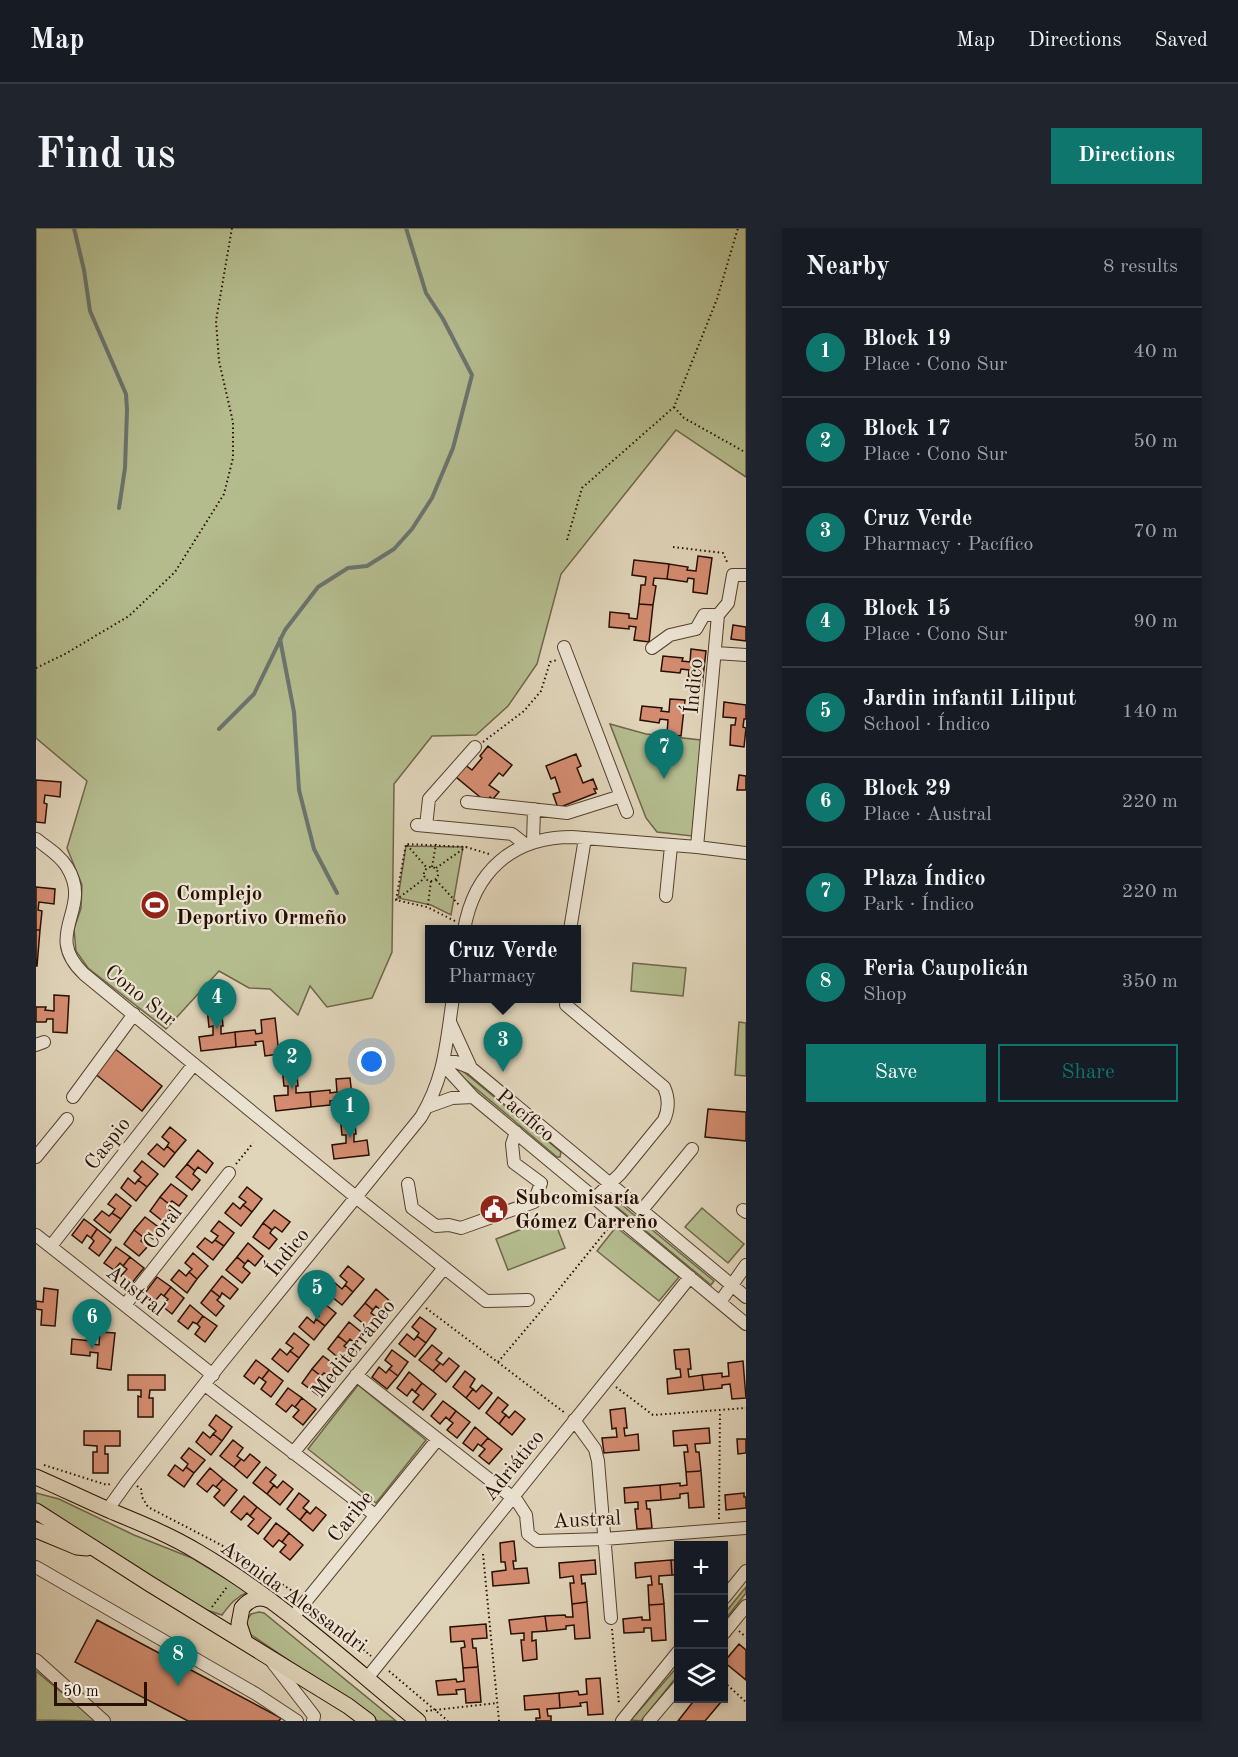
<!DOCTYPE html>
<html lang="en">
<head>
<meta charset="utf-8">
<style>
  body { margin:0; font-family:"Old Standard TT",serif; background:#20242c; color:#f1f3f6 }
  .controls { position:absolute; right:18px; bottom:18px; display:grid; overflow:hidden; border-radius:0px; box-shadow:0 3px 9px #0003 }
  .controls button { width:54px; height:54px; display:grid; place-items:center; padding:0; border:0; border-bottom:2px solid #363941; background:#171b24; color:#f1f3f6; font:30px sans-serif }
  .scale { position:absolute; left:18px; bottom:15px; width:93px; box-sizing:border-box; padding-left:6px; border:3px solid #280f00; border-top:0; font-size:16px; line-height:21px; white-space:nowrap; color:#280f00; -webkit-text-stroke:4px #ebe3d2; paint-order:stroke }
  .you { position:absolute; left:336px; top:834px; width:21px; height:21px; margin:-15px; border:4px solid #fff; border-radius:50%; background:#1a73e8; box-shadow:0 0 0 9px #1a73e833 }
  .badge { display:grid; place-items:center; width:39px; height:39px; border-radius:50%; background:#0f766e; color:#fff; font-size:20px; font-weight:700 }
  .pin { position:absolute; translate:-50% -50px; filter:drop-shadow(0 2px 3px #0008) }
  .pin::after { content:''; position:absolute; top:32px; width:21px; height:18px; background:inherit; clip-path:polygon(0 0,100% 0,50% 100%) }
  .popup { position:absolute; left:389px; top:697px; width:156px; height:78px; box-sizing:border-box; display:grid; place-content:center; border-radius:0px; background:#171b24; filter:drop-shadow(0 2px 4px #0005); font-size:20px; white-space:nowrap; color:#9ea1a6 }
  .popup b { font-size:22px; color:#f1f3f6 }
  .popup::after { content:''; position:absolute; left:50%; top:100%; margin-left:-12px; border:12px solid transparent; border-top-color:#171b24 }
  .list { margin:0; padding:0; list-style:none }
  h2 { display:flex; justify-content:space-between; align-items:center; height:78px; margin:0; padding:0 24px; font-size:26px }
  h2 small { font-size:20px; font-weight:400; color:#9ea1a6 }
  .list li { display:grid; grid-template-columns:39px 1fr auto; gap:18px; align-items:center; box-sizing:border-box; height:90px; padding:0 24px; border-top:2px solid #363941 }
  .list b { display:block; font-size:22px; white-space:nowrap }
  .list p { margin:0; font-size:20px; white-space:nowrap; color:#9ea1a6 }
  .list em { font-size:20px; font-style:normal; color:#9ea1a6 }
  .actions { display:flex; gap:12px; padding:18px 24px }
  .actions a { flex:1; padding:14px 0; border:2px solid #0f766e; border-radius:0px; text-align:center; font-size:21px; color:#0f766e }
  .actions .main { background:#0f766e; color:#fff }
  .icon { flex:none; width:33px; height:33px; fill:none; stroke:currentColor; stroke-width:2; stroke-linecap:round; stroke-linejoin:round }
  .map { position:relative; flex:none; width:710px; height:1493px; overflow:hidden; border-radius:0px }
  header { display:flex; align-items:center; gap:36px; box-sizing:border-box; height:84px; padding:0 30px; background:#171b24; border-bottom:2px solid #363941 }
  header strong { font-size:28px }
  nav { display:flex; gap:33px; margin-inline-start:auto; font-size:21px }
  .intro { display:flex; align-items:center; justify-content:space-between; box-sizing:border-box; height:144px; padding:0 36px }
  h1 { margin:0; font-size:42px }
  .button { padding:15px 27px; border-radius:0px; background:#0f766e; color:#fff; font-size:21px; font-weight:700 }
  main { display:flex; gap:36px; padding:0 36px }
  aside { flex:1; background:#171b24; border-radius:0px; box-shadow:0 3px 9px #0003 }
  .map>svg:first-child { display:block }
</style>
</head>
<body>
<header>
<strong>Map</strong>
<nav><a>Map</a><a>Directions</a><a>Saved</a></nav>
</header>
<div class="intro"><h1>Find us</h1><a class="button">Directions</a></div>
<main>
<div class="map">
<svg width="710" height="1493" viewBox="0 0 710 1493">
  <rect width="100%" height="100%" fill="#e0d4b9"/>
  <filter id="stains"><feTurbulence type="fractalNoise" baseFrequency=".00333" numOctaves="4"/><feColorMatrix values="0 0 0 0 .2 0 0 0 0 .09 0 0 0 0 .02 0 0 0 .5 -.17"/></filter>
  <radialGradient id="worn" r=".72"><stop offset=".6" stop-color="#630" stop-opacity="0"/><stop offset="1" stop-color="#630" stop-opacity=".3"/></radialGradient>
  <path fill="#b4bc8e" stroke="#6e6647" stroke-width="1.5" d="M0,0H710V249L640,202L525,346L501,436L472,478L440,507L396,508L358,556L356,724L336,770L291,779L274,758L262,787L234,761L213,760L183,743L130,801L52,740L40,723L38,701L45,680L46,657L31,620L51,553L0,510Z
    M574,496L610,506L665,512L656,608L621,604L610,590Z
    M370,618L427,619L415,687L395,677L362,670Z
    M597,735L650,740L647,768L595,763Z
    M703,794L710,795V848L699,847Z
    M417,838L422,839L525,924L524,929H521L418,842Z
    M574,967L678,1053L675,1057L570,970Z
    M666,980L708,1016L692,1035L649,999Z
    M517,989L529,1020L472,1042L460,1011Z
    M580,999L643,1049L623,1073L561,1023Z
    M322,1157L390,1212L340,1275L272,1221Z
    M0,1265L23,1271L98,1307L156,1330L212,1364C200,1369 194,1376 186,1387L161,1379L0,1278Z
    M710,1359V1365L688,1393V1386Z
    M223,1384L228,1385L360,1493H342L214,1406L208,1396L215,1386Z
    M642,1438V1447L605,1493L595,1492Z
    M0,1443L60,1493L0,1492Z"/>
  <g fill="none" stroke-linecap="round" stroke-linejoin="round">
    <path stroke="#6a746e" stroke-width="4" d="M38,0L48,42L54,83L90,166L91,182L89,240L83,280
      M244,411L258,484L263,562L278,621L301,665
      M183,501L218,466L249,402L282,359L312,340L331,338L358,321L376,301L396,270L417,220L436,147L407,91L390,65L370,0"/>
  </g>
  <path fill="#d48c70" stroke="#280f00" stroke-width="1.5" d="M662,328L676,330L671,366L657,364L658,351L652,350L651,354L631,351L633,336L652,339L651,342L660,343Z
    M598,332L633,336L631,351L618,350L617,357L620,358L617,377L603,376L605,357H609L610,349L596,347Z
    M603,376L617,377L613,414L598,412L600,399L593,398V401L573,399L574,384L593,386V390L601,391Z
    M697,397L710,399V413L695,411Z
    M655,421L670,423L666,458L652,456L653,442L645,441L644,445L625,443L627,428L647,430L646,433L654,434Z
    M634,471L649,472L645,508L631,506L632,492L624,491L623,495L604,492L606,478L626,480L625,483L633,484Z
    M688,474L710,477V491H708L707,499L710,500L708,519L694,517L695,497H699L700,490L687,489Z
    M452,518L476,537L467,548L463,545L453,557L463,564L457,571L454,569L450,574L420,549L428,536L436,542L446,530L444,528Z
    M540,526L545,538L541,540L547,555L557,551L561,561H558L560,565L522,580L517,566L524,564L519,549L515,551L510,538Z
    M703,547L710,548V562H701Z
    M0,552L25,554L24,569L9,567L8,575L11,576L9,595L0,594Z
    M0,659L19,661L18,676L3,674L2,682L6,683L4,702H0Z
    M0,702H4L1,738H0Z
    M18,767L33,768L31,805L17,804V791H11L10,794H0V779H10L9,782L18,783Z
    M185,778L187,798H185V806L199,804L200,819L165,823L163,809L177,807V798L173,799L171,780Z
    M239,790L243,826L229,828L227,813L219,814L220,817L200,819L199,804L219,802L220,806L226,805L225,792Z
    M78,820L126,858L106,883L58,845Z
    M260,838L262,858H260V865L274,864L275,879L240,883L238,868L252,867V858H248L246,839Z
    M314,850L318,886L304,888L302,872L294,873V877L275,879L274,864L294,862V865L301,864L300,851Z
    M672,881L710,884V913L669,909Z
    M318,886L320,906H318V914L331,912L333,927L298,931L296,917L310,915V907H306L304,888Z
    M134,899L150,912L139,925L131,918L133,915L126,909Z
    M121,916L128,922L131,918L139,925L128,939L112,926Z
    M162,922L177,935L170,945L162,939L159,943L151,936Z
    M106,933L122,946L111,959L102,952L105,949L98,943Z
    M151,936L159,943L157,946L164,952L156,962L140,949Z
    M92,950L99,956L102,952L111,959L100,973L85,960Z
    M135,956L151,968L143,978L136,973L133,976L124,969Z
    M211,959L226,971L216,984L207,977L210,974L203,969Z
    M80,966L95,978L85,991L76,985L79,981L72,976Z
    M124,969L133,976L130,979L137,985L129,995L114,983Z
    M197,975L204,981L207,977L216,984L205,998L189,985Z
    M238,982L254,994L246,1004L239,999L236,1002L227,995Z
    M66,983L73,988L76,985L85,991L74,1005L58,992Z
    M109,989L125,1001L117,1011L110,1006L107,1009L98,1002Z
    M48,991L61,1001L55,1010L51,1007L46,1015L36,1007Z
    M183,993L198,1005L188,1018L179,1012L182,1008L175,1003Z
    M227,995L236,1002L234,1005L241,1011L233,1021L217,1009Z
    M61,1001L75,1012L63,1028L53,1020L58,1013L55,1010Z
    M98,1002L107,1009L105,1013L112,1018L103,1028L88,1016Z
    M169,1010L176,1015L179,1012L188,1018L177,1032L161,1019Z
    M212,1015L227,1028L219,1038L212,1032L209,1036L201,1029Z
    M80,1019L94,1029L87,1038L84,1035L78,1042L68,1035Z
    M157,1025L172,1038L161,1051L153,1044L156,1041L149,1035Z
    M94,1029L108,1040L95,1056L85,1048L91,1041L87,1038Z
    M201,1029L209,1036L207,1039L214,1045L206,1055L190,1042Z
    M312,1038L328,1051L317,1064L309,1057L311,1054L304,1048Z
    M143,1042L150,1048L153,1044L161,1051L151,1065L135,1052Z
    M186,1048L202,1061L194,1071L186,1065L184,1069L175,1062Z
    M121,1049L135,1059L128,1068L125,1066L119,1073L109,1065Z
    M299,1055L306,1061L309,1057L317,1064L306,1077L291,1065Z
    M135,1059L148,1070L136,1086L126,1078L132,1071L128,1068Z
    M8,1060L22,1062L19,1098L5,1097L6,1082L0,1081V1073L7,1074Z
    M340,1061L355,1074L347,1084L340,1078L337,1082L329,1075Z
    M175,1062L184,1069L181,1072L188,1078L180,1088L165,1075Z
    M284,1072L300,1085L289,1098L280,1091L283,1088L276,1082Z
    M329,1075L337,1082L335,1085L342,1090L334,1101L318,1088Z
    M154,1077L167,1088L161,1096L157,1094L152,1101L142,1093Z
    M167,1088L181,1098L169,1114L159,1106L164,1099L161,1096Z
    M271,1089L278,1095L280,1091L289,1098L278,1112L263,1099Z
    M384,1089L400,1101L390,1115L381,1108L383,1105L376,1099Z
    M313,1094L329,1107L321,1117L314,1111L311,1115L302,1108Z
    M64,1104L79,1105L75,1142L61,1140L62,1125L54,1124V1128L35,1126L36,1111L56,1113V1116L63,1117Z
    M258,1105L273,1117L263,1130L254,1123L257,1120L250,1115Z
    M371,1106L378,1112L381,1108L390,1115L379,1129L363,1116Z
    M302,1108L311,1115L308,1118L315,1124L307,1134L292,1121Z
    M396,1117L406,1125L400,1132L404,1135L397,1143L383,1132Z
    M244,1121L251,1127L254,1123L263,1130L252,1144L236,1131Z
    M653,1121L655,1141H652L653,1149L666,1147L668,1162L632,1166L631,1151L645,1149L644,1141H640L638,1122Z
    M356,1122L372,1134L362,1148L353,1141L356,1138L349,1132Z
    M287,1128L303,1140L295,1150L288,1145L285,1148L276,1141Z
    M413,1130L423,1138L410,1154L397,1143L404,1135L407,1137Z
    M220,1132L233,1142L226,1151L223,1149L218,1156L208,1148Z
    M707,1133L710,1170L696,1171L694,1156L686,1157V1160L668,1162L666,1147L686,1145V1149L693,1148L692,1135Z
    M343,1139L350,1145L353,1141L362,1148L351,1161L336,1149Z
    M276,1141L285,1148L283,1151L290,1157L282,1167L266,1155Z
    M233,1142L247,1153L235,1169L225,1161L230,1154L226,1151Z
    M429,1143L439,1151L434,1159L437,1161L430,1170L417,1159Z
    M373,1144L386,1155L379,1164L376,1161L371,1168L361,1160Z
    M92,1147H129V1162H114L113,1170H117V1189H102V1168L105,1169V1162H92Z
    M386,1155L400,1166L387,1182L377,1174L383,1167L379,1164Z
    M446,1157L456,1165L443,1181L430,1170L437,1161L440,1164Z
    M252,1160L266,1170L259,1179L256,1177L250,1184L240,1176Z
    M462,1169L472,1177L466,1184L470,1187L463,1196L450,1185Z
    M266,1170L280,1181L267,1197L257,1189L263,1182L259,1179Z
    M407,1173L420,1183L413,1192L410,1189L404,1196L395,1188Z
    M589,1180L591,1200H588L589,1208L602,1206L603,1222L568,1225L566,1210L581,1209L580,1200L576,1201L574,1182Z
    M420,1183L434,1194L421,1210L411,1202L417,1195L413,1192Z
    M479,1183L489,1191L476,1207L463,1196L470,1187L473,1190Z
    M180,1187L196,1199L186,1213L177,1206L180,1203L173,1197Z
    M439,1199L452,1210L445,1218L442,1216L437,1223L427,1215Z
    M673,1200L674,1215L659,1216L660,1224H663L665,1243L650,1244L648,1224H652L651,1217L638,1218L637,1203Z
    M48,1203H84V1218H69V1226H72V1245H57V1224H61V1218L48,1217Z
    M167,1204L174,1210L177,1206L186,1213L175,1227L160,1214Z
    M452,1210L466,1221L453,1236L443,1228L449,1221L445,1218Z
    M701,1211H710V1225L702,1226Z
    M197,1212L207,1220L201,1228L205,1231L198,1239L184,1228Z
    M153,1220L169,1232L158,1245L150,1239L152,1236L145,1230Z
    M214,1226L224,1234L211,1250L198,1239L205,1231L208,1233Z
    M139,1237L147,1243L150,1239L158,1245L148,1259L132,1247Z
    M230,1239L240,1247L234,1254L238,1257L231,1266L217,1255Z
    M174,1240L187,1251L180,1259L177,1257L171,1264L161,1256Z
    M665,1243L668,1279L653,1280L652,1265L644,1266V1270L625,1272L624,1257L644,1255V1258L651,1257L650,1244Z
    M187,1251L201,1262L188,1278L178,1269L184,1262L180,1259Z
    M247,1253L257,1261L244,1277L231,1266L238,1257L241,1260Z
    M624,1257L625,1272L610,1273L611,1281H614L616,1300L601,1301L599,1281H602V1274L589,1275L588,1260Z
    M263,1265L273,1273L267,1280L271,1283L264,1292L251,1281Z
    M708,1265V1269H710V1280L690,1282L689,1267Z
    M208,1268L221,1279L214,1288L211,1285L205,1292L195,1284Z
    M221,1279L235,1290L222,1306L212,1298L218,1291L214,1288Z
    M280,1279L290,1287L277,1303L264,1292L271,1283L274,1286Z
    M240,1295L253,1305L246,1314L243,1312L237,1319L228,1311Z
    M253,1305L267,1317L254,1332L244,1324L250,1317L246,1314Z
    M478,1313L480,1333H477L478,1341L491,1340L493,1355L457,1358L456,1344L470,1342L469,1334H465L464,1315Z
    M559,1332L560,1346L545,1347L546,1356L549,1355L551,1374L536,1376L534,1355H538L537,1348L524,1350L523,1335Z
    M635,1332L636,1347L623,1348V1356H626L628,1376L613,1377L612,1357H616L615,1348L600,1350L599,1335Z
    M635,1332H642V1347H636Z
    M551,1374L554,1410L539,1411L538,1397L530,1398V1401L511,1403L509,1388L529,1387L530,1389H537L536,1376Z
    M628,1376L630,1412L616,1413L615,1400H608V1404L588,1405L587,1391L606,1389V1392H614L613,1377Z
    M509,1388L511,1403L496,1404V1413L500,1412L501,1431L487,1433L485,1412H488V1405L475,1406L473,1392Z
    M61,1392L245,1490L243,1493H152L39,1434Z
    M450,1396L451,1410L436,1411L437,1420H440L442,1439L427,1440L425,1420L429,1419L428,1413L415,1414L414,1399Z
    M703,1416L710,1422V1452L688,1434Z
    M442,1439L445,1474L430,1475L429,1461L420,1462L421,1466L402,1467L400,1453L420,1451L421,1454L428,1453L427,1440Z
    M564,1450L567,1486L552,1487L551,1474L544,1475L545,1478L524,1480L523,1465L542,1463L543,1467L551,1466L550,1451Z
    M523,1465L524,1480L511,1481L512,1488H515V1493H500V1490H504L503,1481L489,1482L488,1468Z
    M688,1466L690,1468L669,1493H642L660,1470H688Z"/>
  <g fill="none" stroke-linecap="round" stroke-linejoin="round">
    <g stroke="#56402e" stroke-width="14">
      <path id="minor" d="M682,387L692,375L697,347H710
        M528,419L591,584
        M616,420L634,407L660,401L668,387H682L661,619
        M680,425L710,427
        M431,574L531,585L585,568
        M381,597L476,606L490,617
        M390,598L393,571L439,519
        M0,611C10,619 24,627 31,639C58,682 5,705 48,746L321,970L450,1073L492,1072
        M497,614L498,581
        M630,668L635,618
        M428,702C438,644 476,609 536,609L661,619L710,625
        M534,702L549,610
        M530,777L628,859C633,870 633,881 628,892L584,946L559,970
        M414,794L435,840
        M0,817L8,814
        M408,834L415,845L437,869L710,1096
        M408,834H420L435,840L710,1069
        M37,869L98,786
        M391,879L416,870L437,869
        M0,929L31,891
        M372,956L376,980L400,998L413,997L425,1000L498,974L505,955L478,935L476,916L480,904
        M606,982L656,921
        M707,982L710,984
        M0,1007L177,1147
        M15,1018L158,836
        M684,1074L710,1037
        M89,1077L193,945
        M320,1147L481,1273L490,1287L492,1306L501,1313L568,1311L710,1300
        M169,1157L339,1287
        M538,1192L559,1221L562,1233L575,1390
        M257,1225L408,1040
        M72,1281L92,1253L186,1134L385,889C409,849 410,816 417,770
        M0,1339L220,1466L261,1493
        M688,1370L710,1343
        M257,1389L401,1212
        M688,1405L710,1378
        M0,1432L68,1493
        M237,1435L278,1488L277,1493
        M332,1449L654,1049
        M586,1493L642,1424
        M613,1493L642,1459"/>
    </g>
    <g stroke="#280f00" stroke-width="17">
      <path id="major" d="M0,1249C25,1260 50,1272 75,1283C104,1295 134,1307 162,1324C242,1371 310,1434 382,1493
        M0,1283L114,1356L312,1478L332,1493
        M0,1302L41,1319L51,1320
        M209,1414L203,1396L206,1380C213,1371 224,1367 235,1373"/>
    </g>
    <path stroke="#280f00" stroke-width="2" stroke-dasharray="1.5 3" stroke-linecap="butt" d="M638,179L648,190L707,223
      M531,312L546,260L638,179L681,71L702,0
      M637,319L687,325L692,336
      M0,440L29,426L93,388L139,344L188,266L197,230V194L183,133L180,93L196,0
      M447,514L488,483L505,463L514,434L521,432
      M371,617L391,640
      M388 646a7 7 0 1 1 14 0a7 7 0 1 1-14 0Z
      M396,639L400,616
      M400,640L430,619
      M400,652L423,677
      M360,672L389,650
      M392,677L395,653
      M419,693L391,679L360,672L370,616L430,619L453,626
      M200,936L217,915
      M390,1080L529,1185
      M462,1134L506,1082L574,998
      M580,1159L617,1187L710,1180
      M8,1237L71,1257L74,1256
      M101,1258L105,1261L106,1269L112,1279L189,1319L261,1366
      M683,1291L684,1183
      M447,1326L463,1493
      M176,1379L191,1359
      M279,1381L335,1428
      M576,1401L583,1476
      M703,1403L710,1409
      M353,1443L412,1493
      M688,1454L710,1474
      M390,1483L461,1475"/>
    <use href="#minor" stroke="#ebe3d2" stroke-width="12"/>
    <use href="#major" stroke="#e0d4b9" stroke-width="15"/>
  </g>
  <defs>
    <g id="stadium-disc" transform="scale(1.5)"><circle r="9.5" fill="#8f2418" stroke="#ebe3d2"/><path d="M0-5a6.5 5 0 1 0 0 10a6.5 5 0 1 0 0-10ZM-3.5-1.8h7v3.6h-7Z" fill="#fff"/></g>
    <g id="civic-disc" transform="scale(1.5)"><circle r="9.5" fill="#8f2418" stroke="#ebe3d2"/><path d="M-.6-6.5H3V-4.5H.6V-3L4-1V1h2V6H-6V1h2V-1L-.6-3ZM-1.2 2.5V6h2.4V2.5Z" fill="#fff"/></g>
  </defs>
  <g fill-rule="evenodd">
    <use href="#stadium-disc" x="119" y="677"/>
    <use href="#civic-disc" x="458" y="981"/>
  </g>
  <g text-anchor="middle" stroke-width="4.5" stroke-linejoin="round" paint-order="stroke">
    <g font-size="21" fill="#280f00" stroke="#ebe3d2">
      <text transform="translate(657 458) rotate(-85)" y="7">Índico</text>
      <text transform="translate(105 767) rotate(39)" y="7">Cono Sur</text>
      <text transform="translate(490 887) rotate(40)" y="7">Pacífico</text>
      <text transform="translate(71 915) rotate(-52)" y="7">Caspio</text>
      <text transform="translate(126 999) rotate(-52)" y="7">Coral</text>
      <text transform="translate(251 1024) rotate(-51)" y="7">Índico</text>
      <text transform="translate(100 1062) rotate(38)" y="7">Austral</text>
      <text transform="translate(317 1120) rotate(-51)" y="7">Mediterráneo</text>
      <text transform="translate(477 1237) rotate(-51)" y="7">Adriático</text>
      <text transform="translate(314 1288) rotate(-51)" y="7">Caribe</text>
      <text transform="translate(551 1291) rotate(-3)" y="7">Austral</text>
      <text transform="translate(258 1368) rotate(36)" y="7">Avenida Alessandri</text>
    </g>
    <g font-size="21" font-weight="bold" fill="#280f00" stroke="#ebe3d2" text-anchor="start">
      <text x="140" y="672">Complejo<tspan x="140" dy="24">Deportivo Ormeño</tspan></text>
      <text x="479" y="976">Subcomisaría<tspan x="479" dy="24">Gómez Carreño</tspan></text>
    </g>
  </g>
  <rect width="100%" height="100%" filter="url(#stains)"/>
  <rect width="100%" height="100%" fill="url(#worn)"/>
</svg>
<div class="controls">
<button>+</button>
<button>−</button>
<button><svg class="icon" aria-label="layers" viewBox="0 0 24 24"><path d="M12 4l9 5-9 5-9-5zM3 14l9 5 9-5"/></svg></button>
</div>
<div class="scale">50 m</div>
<div class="you"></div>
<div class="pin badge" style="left:314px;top:910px">1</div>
<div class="pin badge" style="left:256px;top:861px">2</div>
<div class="pin badge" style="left:467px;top:844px">3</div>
<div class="popup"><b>Cruz Verde</b>Pharmacy</div>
<div class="pin badge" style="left:181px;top:801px">4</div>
<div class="pin badge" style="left:281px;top:1092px">5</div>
<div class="pin badge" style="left:56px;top:1121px">6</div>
<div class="pin badge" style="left:628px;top:551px">7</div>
<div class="pin badge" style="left:142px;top:1458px">8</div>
</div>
<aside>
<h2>Nearby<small>8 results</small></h2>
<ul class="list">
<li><span class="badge">1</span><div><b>Block 19</b><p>Place · Cono Sur</p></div><em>40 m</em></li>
<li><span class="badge">2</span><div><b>Block 17</b><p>Place · Cono Sur</p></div><em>50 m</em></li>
<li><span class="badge">3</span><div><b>Cruz Verde</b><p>Pharmacy · Pacífico</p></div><em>70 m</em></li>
<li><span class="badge">4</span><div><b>Block 15</b><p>Place · Cono Sur</p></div><em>90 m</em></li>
<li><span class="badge">5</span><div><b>Jardin infantil Liliput</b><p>School · Índico</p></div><em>140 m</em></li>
<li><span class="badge">6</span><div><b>Block 29</b><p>Place · Austral</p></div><em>220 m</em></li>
<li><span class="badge">7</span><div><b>Plaza Índico</b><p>Park · Índico</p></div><em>220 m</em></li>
<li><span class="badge">8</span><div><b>Feria Caupolicán</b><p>Shop</p></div><em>350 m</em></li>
</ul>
<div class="actions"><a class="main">Save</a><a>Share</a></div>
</aside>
</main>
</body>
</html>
